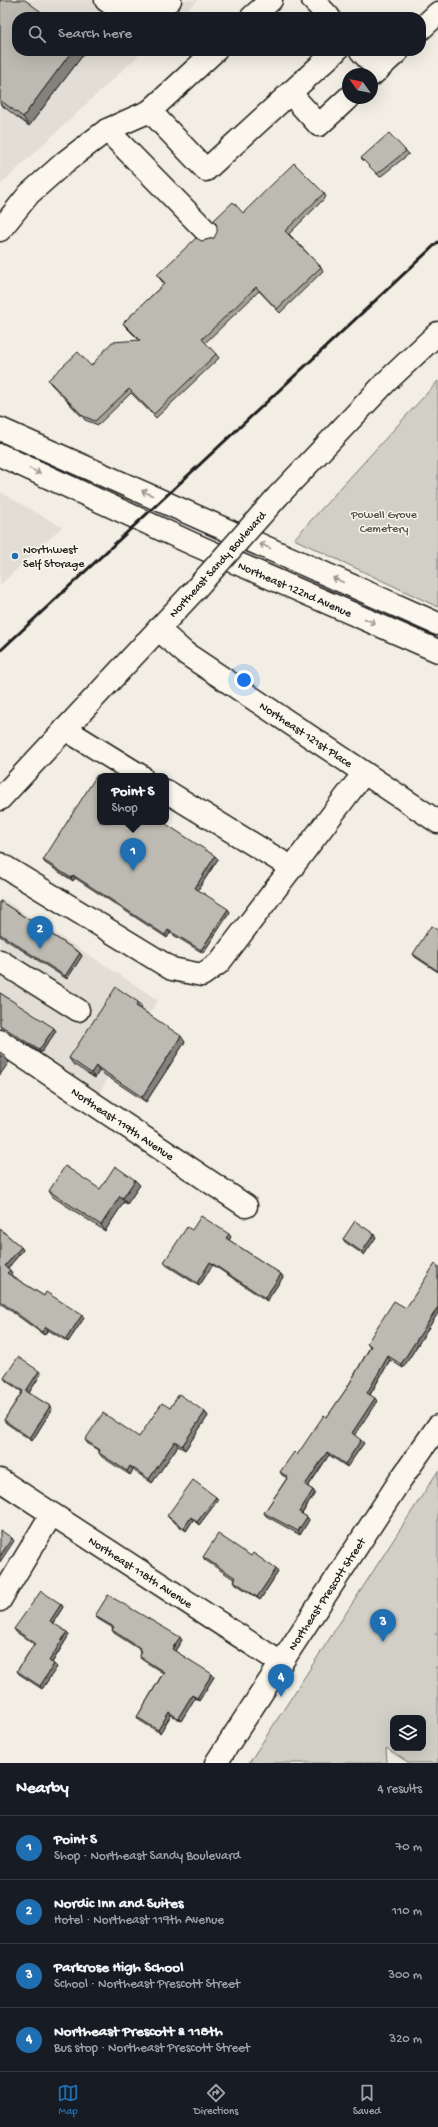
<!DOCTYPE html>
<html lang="en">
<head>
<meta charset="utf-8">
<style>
  body { margin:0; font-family:"Gochi Hand",sans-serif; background:#242831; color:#f1f3f6 }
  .controls { position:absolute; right:12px; bottom:12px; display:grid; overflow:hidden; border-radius:8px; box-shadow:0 4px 16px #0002 }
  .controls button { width:36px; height:36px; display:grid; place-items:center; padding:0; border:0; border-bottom:1px solid #363941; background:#171b24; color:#f1f3f6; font:20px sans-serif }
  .compass { position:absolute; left:342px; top:68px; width:36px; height:36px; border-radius:50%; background:#171b24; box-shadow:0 4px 16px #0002; rotate:303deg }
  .you { position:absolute; left:244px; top:680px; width:14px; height:14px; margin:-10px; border:3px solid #fff; border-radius:50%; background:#1a73e8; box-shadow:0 0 0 6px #1a73e833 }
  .badge { display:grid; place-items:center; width:26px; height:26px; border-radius:50%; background:#1f6fb2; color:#fff; font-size:13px; font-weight:700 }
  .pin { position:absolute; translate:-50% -33px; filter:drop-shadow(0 1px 2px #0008) }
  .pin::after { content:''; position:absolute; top:21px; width:14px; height:12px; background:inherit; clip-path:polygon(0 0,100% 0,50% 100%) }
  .popup { position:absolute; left:97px; top:773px; width:72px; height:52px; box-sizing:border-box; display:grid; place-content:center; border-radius:8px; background:#171b24; filter:drop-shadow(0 1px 3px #0005); font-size:13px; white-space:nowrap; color:#9ea1a6 }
  .popup b { font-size:15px; color:#f1f3f6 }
  .popup::after { content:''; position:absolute; left:50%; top:100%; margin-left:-8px; border:8px solid transparent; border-top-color:#171b24 }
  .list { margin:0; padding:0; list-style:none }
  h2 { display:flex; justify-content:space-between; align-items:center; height:52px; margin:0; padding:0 16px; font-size:17px }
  h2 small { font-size:13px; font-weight:400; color:#9ea1a6 }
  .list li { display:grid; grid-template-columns:26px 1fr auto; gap:12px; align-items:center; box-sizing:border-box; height:64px; padding:0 16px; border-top:1px solid #363941 }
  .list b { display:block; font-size:15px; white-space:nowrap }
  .list p { margin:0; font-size:13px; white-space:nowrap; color:#9ea1a6 }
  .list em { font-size:13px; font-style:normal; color:#9ea1a6 }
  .icon { flex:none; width:22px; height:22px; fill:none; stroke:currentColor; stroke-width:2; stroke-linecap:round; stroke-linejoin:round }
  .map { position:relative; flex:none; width:438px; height:1763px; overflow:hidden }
  .search { position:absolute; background:#171b24; box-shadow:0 4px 16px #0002; left:12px; right:12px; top:12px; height:44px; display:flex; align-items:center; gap:10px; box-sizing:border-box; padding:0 14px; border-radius:16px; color:#9ea1a6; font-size:15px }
  .sheet { height:308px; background:#171b24 }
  nav { display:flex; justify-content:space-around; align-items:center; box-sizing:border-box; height:56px; border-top:1px solid #363941; background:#171b24; font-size:11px; color:#9ea1a6 }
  nav a { display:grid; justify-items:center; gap:2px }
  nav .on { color:#1f6fb2 }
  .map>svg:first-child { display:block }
</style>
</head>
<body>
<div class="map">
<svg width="438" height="1763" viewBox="0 0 438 1763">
  <rect width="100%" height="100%" fill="#f2eee4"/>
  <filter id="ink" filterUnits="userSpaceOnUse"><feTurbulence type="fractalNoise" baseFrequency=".025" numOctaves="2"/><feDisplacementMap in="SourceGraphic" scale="8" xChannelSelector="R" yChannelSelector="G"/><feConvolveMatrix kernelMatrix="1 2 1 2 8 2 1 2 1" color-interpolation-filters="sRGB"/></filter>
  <g filter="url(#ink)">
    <path fill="#e2ded5" d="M0,0H198L179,17H17V51H143L0,185Z
      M0,492L62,527L0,585Z
      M0,897L158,1000L97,1096L0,1032Z"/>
    <path fill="#d2cfc6" stroke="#777671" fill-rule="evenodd" d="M438,381V607L294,539Z
      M438,1471V1633L435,1634H438V1666L435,1668L438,1670V1763H409L386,1748L387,1763H249ZM393,1718H423V1748H393Z"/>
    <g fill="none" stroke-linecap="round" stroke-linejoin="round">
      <g stroke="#1c1c1c" stroke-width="25">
        <g id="minor">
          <path d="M106,0L120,10L159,8L170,0"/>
          <path d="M313,0L329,17"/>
          <path d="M252,17L271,0"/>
          <path d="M421,29L438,13"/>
          <path d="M361,51L378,70"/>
          <path d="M372,75L398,51"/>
          <path d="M290,93L319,125L348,98"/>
          <path d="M150,111L206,170L336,51"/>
          <path d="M107,130L208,233"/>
          <path d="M0,230L29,194L65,162L107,130L150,111L215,51"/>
          <path id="s1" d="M158,629L185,653L438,822"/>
          <path d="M65,729L141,776"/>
          <path d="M166,791L292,868"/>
          <path d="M0,864L172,969L202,975L219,963L364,773"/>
          <path d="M0,961L78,1010"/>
          <path id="s2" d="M0,1041L246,1206"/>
          <path id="s3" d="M0,1480L281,1663"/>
          <path d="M0,1600L51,1515"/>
          <path id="s4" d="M216,1763L401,1479L438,1426"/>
        </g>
      </g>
      <g stroke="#1c1c1c" stroke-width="25">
        <g id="major">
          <path d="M0,429L438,624"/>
          <path id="s5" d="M0,455L193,544L438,651"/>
          <path d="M278,496L386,382L438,333"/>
          <path d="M0,799L193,592"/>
        </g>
      </g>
      <use href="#minor" stroke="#fbf7ec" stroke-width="22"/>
      <use href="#major" stroke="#fbf7ec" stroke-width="22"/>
      <path stroke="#1c1c1c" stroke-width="3" d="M0,651L438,242"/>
      <g stroke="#1c1c1c" stroke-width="25" stroke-linecap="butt">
        <path id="major-bridge" d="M193,592L278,496"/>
      </g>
      <use href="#major-bridge" stroke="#fbf7ec" stroke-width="22"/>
    </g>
    <path fill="#a3a098" stroke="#1c1c1c" d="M0,0L17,51H86L29,126L0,104Z
      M406,151L409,154L380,177L361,158Z
      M324,193L326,197L289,234L321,267L323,271L280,313L259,291L205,343L216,354L219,358L156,418L131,393L98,425L85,420L51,384L48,380L91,366L139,340L126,327L123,323L164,284L157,275L202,241L214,238L243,213Z
      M100,822L218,859L198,890L230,912L203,953L170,933L167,938L75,878L73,881L45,863L43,860Z
      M0,901L80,953L82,956L67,979L0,936Z
      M438,930V972L415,957L413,954Z
      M0,993L56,1031L41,1053L0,1027Z
      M142,1007L141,1009L185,1042L146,1102L99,1071L95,1078L73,1064L69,1058Z
      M140,1185L127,1204L124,1202L105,1231L53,1197L49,1191L100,1189Z
      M0,1229L21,1247L23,1250L8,1268L12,1273L10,1275L44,1296L82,1315L84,1318L68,1342L48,1330L44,1335L0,1303Z
      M192,1230L231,1237L229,1240L281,1274L283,1277L267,1301L213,1265L199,1286L166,1265L164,1262Z
      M376,1237L364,1255L345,1242L343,1239Z
      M438,1266V1313L403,1368L390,1360L370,1395L377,1401L354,1435L364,1443L347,1467L329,1455L308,1487L313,1490L315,1493L302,1514L307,1517L309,1520L300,1535L266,1516L264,1513L287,1478L282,1475L280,1472L297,1455L327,1417L347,1388L370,1347L367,1343L406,1308Z
      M41,1374L29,1393L50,1406L52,1409L32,1441L6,1423L4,1420L22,1392L6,1381L4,1378Z
      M170,1408L205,1412L208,1416L185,1450L178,1446L152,1483L133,1470L130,1475L102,1457L99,1453V1451L88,1444L85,1440L139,1437Z
      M216,1497L218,1500L199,1525L193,1520L186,1531L170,1519L167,1516Z
      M251,1556L278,1572L260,1600L236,1584L234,1581L235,1580L205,1560L203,1557Z
      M61,1604L63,1607L53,1623L69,1635L52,1663L57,1667L42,1689L19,1674L17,1671L34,1644L16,1632L14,1629Z
      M95,1616L182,1640L175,1651L214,1677L199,1701L195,1698L181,1721L171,1715L160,1733L139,1720L137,1717L163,1673L141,1659L139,1656L140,1653L139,1650V1649L114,1633L112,1630L113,1628L98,1619Z"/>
    <path fill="#84827c" stroke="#1c1c1c" d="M72,51H86L29,126L23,117Z
      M215,856L218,859L197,891L195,888Z
      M73,875L75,878L73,881L71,878Z
      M228,909L230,912L203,953L201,950Z
      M168,930L170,933L167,938L165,935Z
      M80,953L82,956L67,979L65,976Z
      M138,1002L142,1007L139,1011L136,1006Z
      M54,1028L56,1031L41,1053L39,1050Z
      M181,1036L185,1042L146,1102L142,1097Z
      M3,1054L9,1062L0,1075V1059Z
      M96,1066L99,1071L95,1078L91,1073Z
      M135,1180L140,1185L127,1204L123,1198Z
      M120,1196L124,1202L105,1231L101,1225Z
      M229,1234L231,1237L228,1241L226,1238Z
      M374,1234L376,1237L364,1255L362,1252Z
      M21,1247L23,1250L7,1269L5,1266Z
      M210,1262L213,1265L199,1286L197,1283Z
      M10,1270L12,1273L9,1277L7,1273Z
      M281,1274L283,1277L267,1301L265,1298Z
      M438,1307V1313L403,1368L401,1364Z
      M82,1315L84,1318L68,1342L66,1339Z
      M46,1327L48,1330L44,1335L42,1332Z
      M388,1356L390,1360L369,1396L367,1393Z
      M39,1371L41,1374L28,1394L26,1391Z
      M375,1398L377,1401L354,1436L352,1433Z
      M50,1406L52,1409L32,1441L30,1438Z
      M205,1412L208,1416L185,1450L182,1446Z
      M361,1440L364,1443L347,1467L345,1464Z
      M175,1441L178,1446L152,1483L149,1479Z
      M327,1452L329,1455L307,1488L305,1485Z
      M130,1466L133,1470L130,1475L127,1471Z
      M313,1490L315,1493L301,1515L299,1512Z
      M216,1497L218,1500L199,1525L197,1522Z
      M191,1517L193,1520L186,1531L184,1528Z
      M307,1517L309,1520L300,1535L298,1531Z
      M12,1538L14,1541L0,1562V1556Z
      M276,1569L278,1572L260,1600L257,1597Z
      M61,1604L63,1607L52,1624L50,1621Z
      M67,1632L69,1635L51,1664L49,1661Z
      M180,1637L182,1640L174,1652L172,1649Z
      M54,1664L57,1667L42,1689L40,1686Z
      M212,1674L214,1677L199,1701L197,1698Z
      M192,1695L195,1698L181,1721L178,1718Z
      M169,1712L171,1715L160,1733L158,1730Z"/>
    <path fill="#bdbab1" stroke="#1c1c1c" d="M0,0H25L48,17H17V51H72L23,117L0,100Z
      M389,133L406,151L377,174L361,158Z
      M294,163L324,193L285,231L321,267L277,309L256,287L202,339L216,354L154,414L129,389L95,421L83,416L48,380L78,352L91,366L112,342L140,340L123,323L165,283L157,275L196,238L202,241L214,238L217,232V226L214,220L233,202L243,213Z
      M97,775L100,777V822H163L215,856L195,888L228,909L201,950L168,930L165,935L73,875L71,878L43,860Z
      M0,901L80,953L65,976L0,934Z
      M431,926L438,930V971L413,954Z
      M116,987L138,1002L136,1006L181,1036L142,1097L96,1066L91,1073L69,1058Z
      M0,993L54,1028L39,1050L0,1025Z
      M0,1052L3,1054L0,1059Z
      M65,1166L100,1189L115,1166L135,1180L123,1198L120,1196L101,1225L49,1191Z
      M201,1216L229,1234L226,1238L281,1274L265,1298L210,1262L197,1283L164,1262L187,1227L192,1230Z
      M355,1221L374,1234L362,1252L343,1239Z
      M0,1229L21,1247L5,1266L10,1270L7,1273L44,1296L46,1292L82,1315L66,1339L46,1327L42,1332L0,1301Z
      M435,1264L438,1266V1307L401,1364L388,1356L367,1393L375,1398L352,1433L361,1440L345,1464L327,1452L305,1485L313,1490L299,1512L307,1517L298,1531L264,1513L288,1477L280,1472L294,1452L297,1455L324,1415L327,1417L347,1388L371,1346L367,1343L394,1301L406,1308Z
      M18,1357L39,1371L26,1391L50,1406L30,1438L4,1420L23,1391L4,1378Z
      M179,1394L205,1412L182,1446L175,1441L149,1479L130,1466L127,1471L99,1453L100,1450L85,1440L103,1413L139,1437L162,1403L170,1408Z
      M193,1480L216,1497L197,1522L191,1517L184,1528L167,1516Z
      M0,1530L12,1538L0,1556Z
      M218,1534L251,1556L253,1553L276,1569L257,1597L234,1581L236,1578L203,1557Z
      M41,1591L61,1604L50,1621L67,1632L49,1661L54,1664L40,1686L17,1671L35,1643L14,1629Z
      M108,1595L180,1637L172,1649L212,1674L197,1698L192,1695L178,1718L169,1712L158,1730L137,1717L164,1672L139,1656L141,1651L139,1650L140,1648L112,1630L114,1627L95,1616Z"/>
    <defs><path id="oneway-shaft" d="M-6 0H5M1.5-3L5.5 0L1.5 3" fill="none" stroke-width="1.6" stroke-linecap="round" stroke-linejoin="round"/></defs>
    <g stroke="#97948e">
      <use href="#oneway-shaft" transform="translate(35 471) rotate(25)"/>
      <use href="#oneway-shaft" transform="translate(147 493) rotate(-156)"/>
      <use href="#oneway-shaft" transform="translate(265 546) rotate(-156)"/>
      <use href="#oneway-shaft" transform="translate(338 580) rotate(-155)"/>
      <use href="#oneway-shaft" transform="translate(370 621) rotate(24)"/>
    </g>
  </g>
  <circle fill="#1f6fb2" stroke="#fbf7ec" stroke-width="1.5" cx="15" cy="556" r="4"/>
  <g text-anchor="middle" stroke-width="3" stroke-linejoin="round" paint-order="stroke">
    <g font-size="12" fill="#53524f" stroke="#fbf7ec">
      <text x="384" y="518">Powell Grove<tspan x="384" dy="14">Cemetery</tspan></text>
    </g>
    <g font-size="12" fill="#1c1c1c" stroke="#fbf7ec" text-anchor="start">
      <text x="23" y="553">Northwest<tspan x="23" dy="14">Self Storage</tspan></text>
    </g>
    <g font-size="12" fill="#1c1c1c" stroke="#fbf7ec">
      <text transform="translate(217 564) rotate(-48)" y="4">Northeast Sandy Boulevard</text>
      <text dy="4" stroke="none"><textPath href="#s5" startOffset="324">Northeast 122nd Avenue</textPath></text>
      <text dy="4" stroke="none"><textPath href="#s1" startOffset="182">Northeast 121st Place</textPath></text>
      <text dy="4" stroke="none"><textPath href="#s2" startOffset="148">Northeast 119th Avenue</textPath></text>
      <text dy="4" stroke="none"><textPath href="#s3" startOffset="168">Northeast 118th Avenue</textPath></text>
      <text dy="4" stroke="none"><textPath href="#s4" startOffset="202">Northeast Prescott Street</textPath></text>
    </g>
  </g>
</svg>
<div class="controls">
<button><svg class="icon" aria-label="layers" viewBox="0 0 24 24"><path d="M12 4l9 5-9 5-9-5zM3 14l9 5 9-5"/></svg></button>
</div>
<svg class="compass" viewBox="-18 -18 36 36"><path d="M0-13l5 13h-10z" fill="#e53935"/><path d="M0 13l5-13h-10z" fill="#9ea1a6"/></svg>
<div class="you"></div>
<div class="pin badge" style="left:133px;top:871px">1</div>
<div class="popup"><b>Point S</b>Shop</div>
<div class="pin badge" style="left:40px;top:949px">2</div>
<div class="pin badge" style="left:383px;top:1642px">3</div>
<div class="pin badge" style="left:281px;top:1697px">4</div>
<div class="search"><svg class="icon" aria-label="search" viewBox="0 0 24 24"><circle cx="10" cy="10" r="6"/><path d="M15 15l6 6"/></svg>Search here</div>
</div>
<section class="sheet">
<h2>Nearby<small>4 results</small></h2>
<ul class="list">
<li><span class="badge">1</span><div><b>Point S</b><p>Shop · Northeast Sandy Boulevard</p></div><em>70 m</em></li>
<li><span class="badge">2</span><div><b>Nordic Inn and Suites</b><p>Hotel · Northeast 119th Avenue</p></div><em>110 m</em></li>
<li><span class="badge">3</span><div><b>Parkrose High School</b><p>School · Northeast Prescott Street</p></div><em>300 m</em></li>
<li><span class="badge">4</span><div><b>Northeast Prescott &amp; 118th</b><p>Bus stop · Northeast Prescott Street</p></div><em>320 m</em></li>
</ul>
</section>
<nav>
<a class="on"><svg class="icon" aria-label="map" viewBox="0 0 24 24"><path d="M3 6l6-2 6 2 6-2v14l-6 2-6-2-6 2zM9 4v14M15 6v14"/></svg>Map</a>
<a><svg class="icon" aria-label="directions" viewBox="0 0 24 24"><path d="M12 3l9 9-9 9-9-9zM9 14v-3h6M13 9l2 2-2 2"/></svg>Directions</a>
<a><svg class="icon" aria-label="saved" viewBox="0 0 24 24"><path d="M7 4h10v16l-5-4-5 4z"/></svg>Saved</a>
</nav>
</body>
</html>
